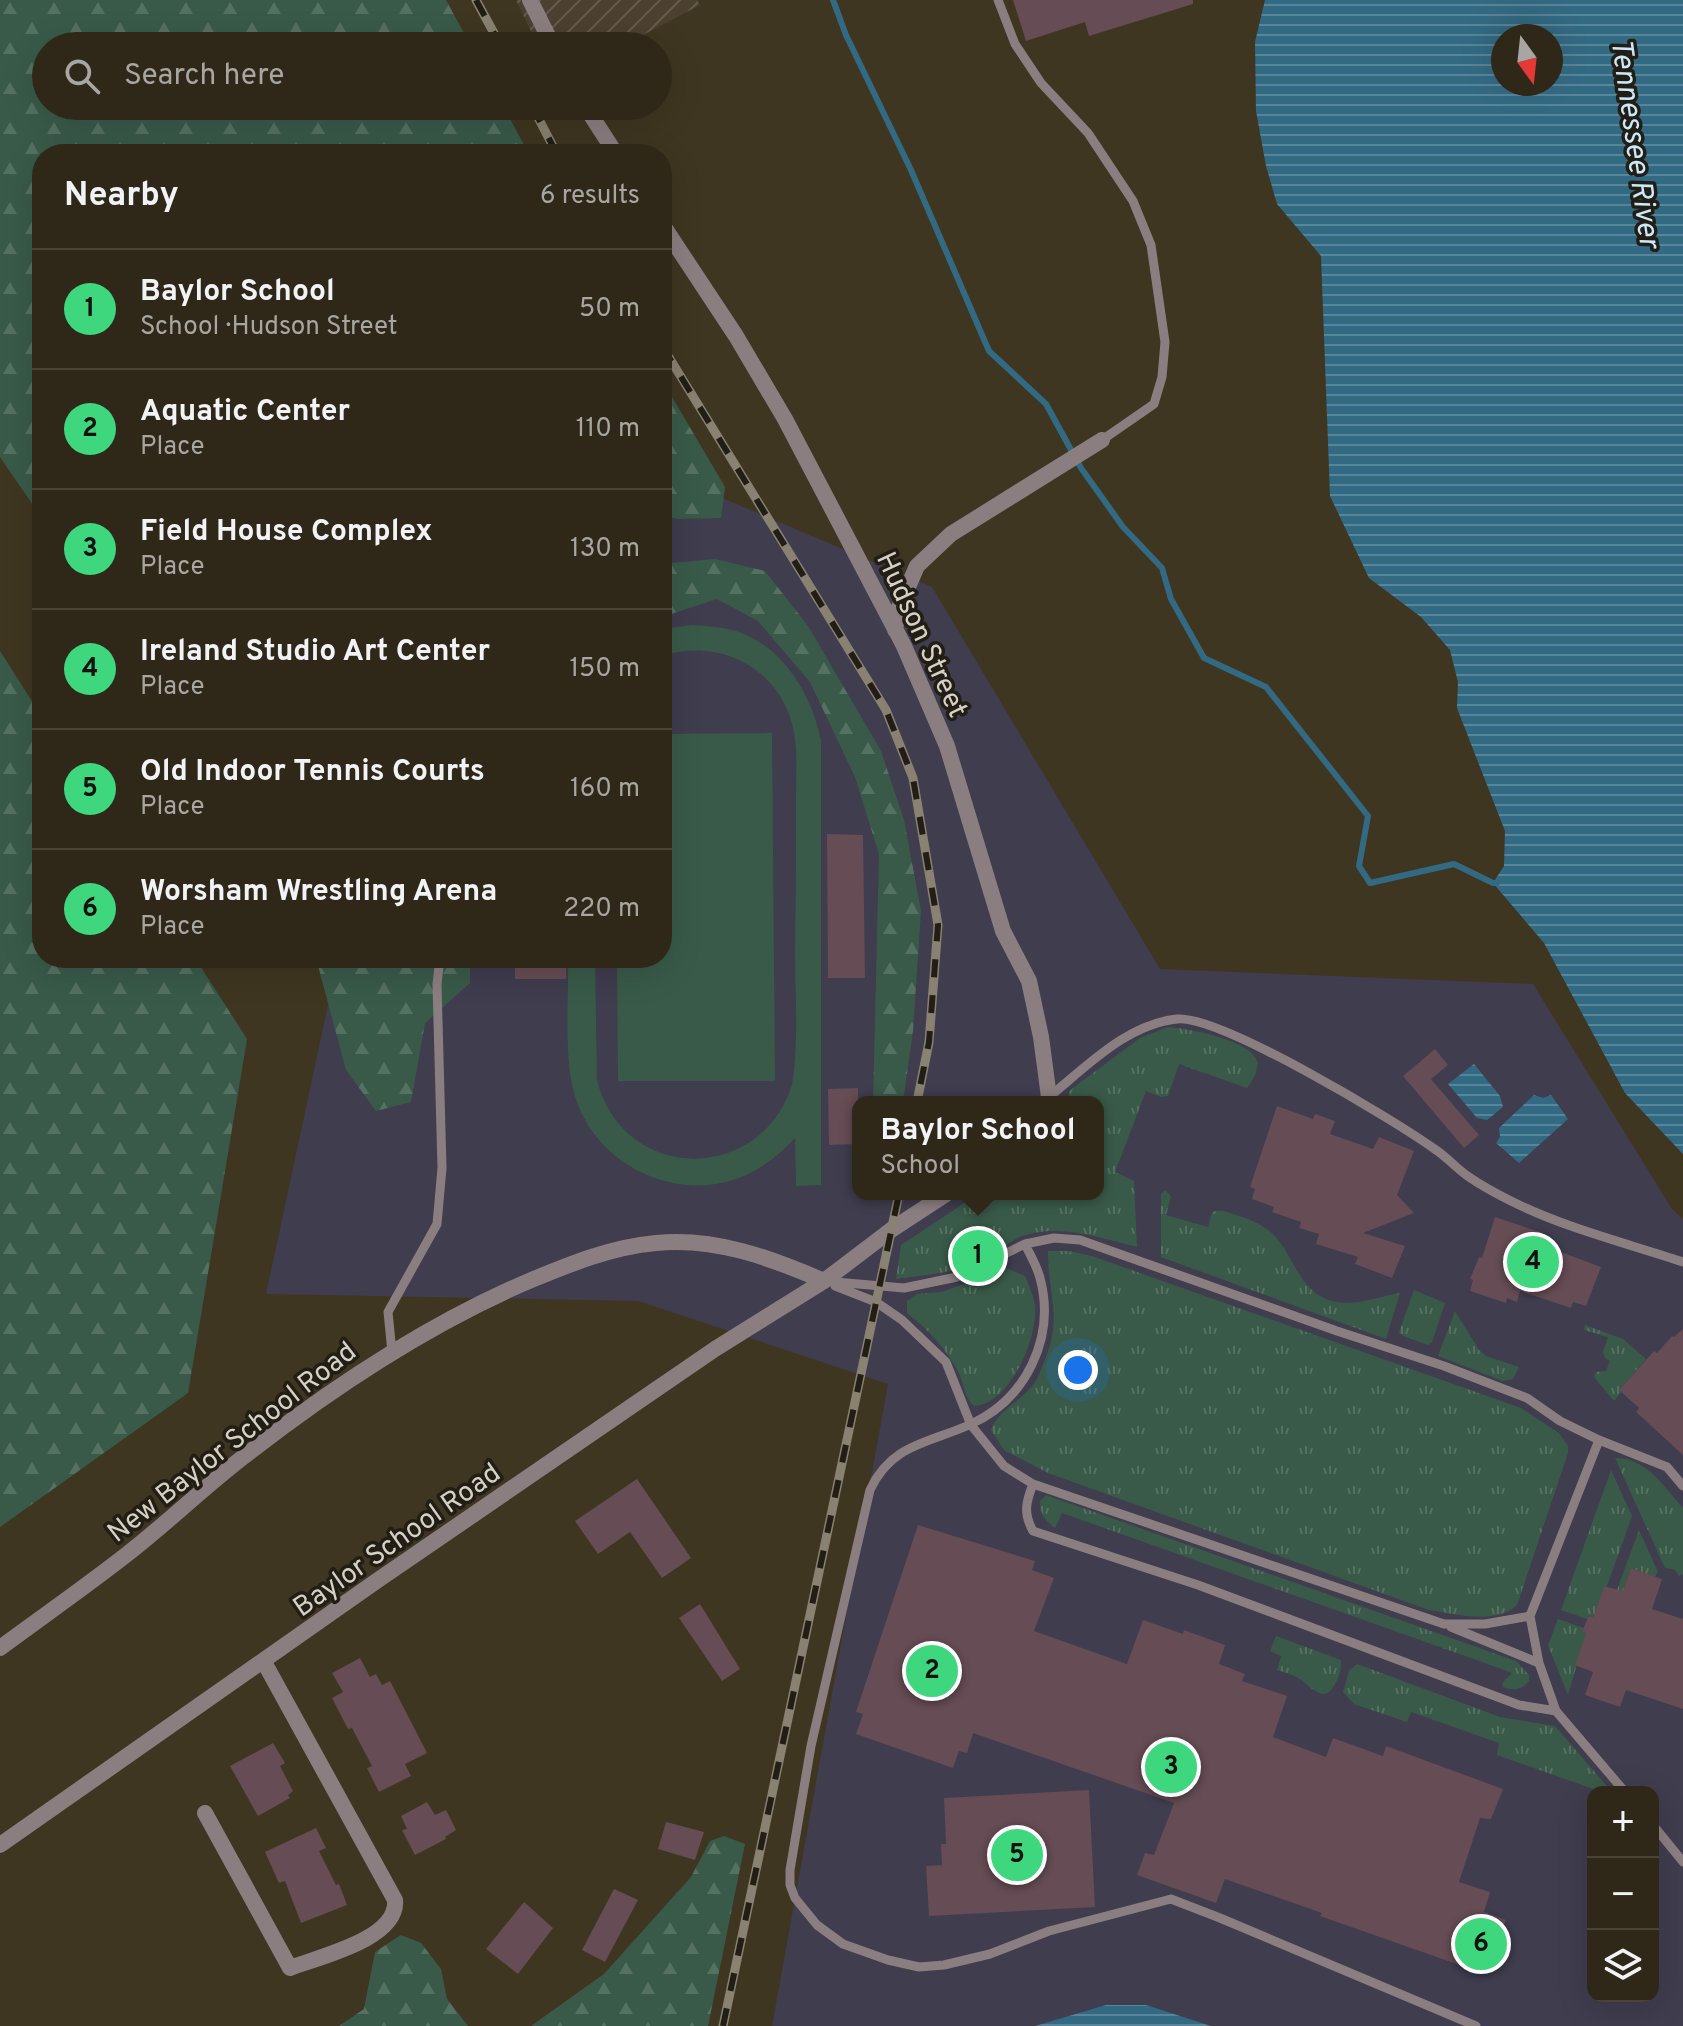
<!DOCTYPE html>
<html lang="en">
<head>
<meta charset="utf-8">
<style>
  body { margin:0; font-family:Overpass,sans-serif; background:#373022; color:#f1f3f6 }
  .controls { position:absolute; right:24px; bottom:24px; display:grid; overflow:hidden; border-radius:16px; box-shadow:0 8px 32px #0002 }
  .controls button { width:72px; height:72px; display:grid; place-items:center; padding:0; border:0; border-bottom:2px solid #4a4438; background:#2f2819; color:#f1f3f6; font:40px sans-serif }
  .compass { position:absolute; left:1491px; top:24px; width:72px; height:72px; border-radius:50%; background:#2f2819; box-shadow:0 8px 32px #0002; rotate:165deg }
  .you { position:absolute; left:1078px; top:1370px; width:28px; height:28px; margin:-20px; border:6px solid #fff; border-radius:50%; background:#1a73e8; box-shadow:0 0 0 12px #1a73e833 }
  .badge { display:grid; place-items:center; width:52px; height:52px; border-radius:50%; background:#3ed77d; color:#111; font-size:26px; font-weight:700 }
  .pin { position:absolute; translate:-50% -50%; border:4px solid #fff; box-shadow:0 2px 8px #0006 }
  .popup { position:absolute; left:852px; top:1096px; width:252px; height:104px; box-sizing:border-box; display:grid; place-content:center; border-radius:16px; background:#2f2819; filter:drop-shadow(0 2px 6px #0005); font-size:26px; white-space:nowrap; color:#a7a6a2 }
  .popup b { font-size:30px; color:#f1f3f6 }
  .popup::after { content:''; position:absolute; left:50%; top:100%; margin-left:-16px; border:16px solid transparent; border-top-color:#2f2819 }
  .list { margin:0; padding:0; list-style:none }
  h2 { display:flex; justify-content:space-between; align-items:center; height:104px; margin:0; padding:0 32px; font-size:34px }
  h2 small { font-size:26px; font-weight:400; color:#a7a6a2 }
  .list li { display:grid; grid-template-columns:52px 1fr auto; gap:24px; align-items:center; box-sizing:border-box; height:120px; padding:0 32px; border-top:2px solid #4a4438 }
  .list b { display:block; font-size:30px; white-space:nowrap }
  .list p { margin:0; font-size:26px; white-space:nowrap; color:#a7a6a2 }
  .list em { font-size:26px; font-style:normal; color:#a7a6a2 }
  .icon { flex:none; width:44px; height:44px; fill:none; stroke:currentColor; stroke-width:2; stroke-linecap:round; stroke-linejoin:round }
  .map { position:relative; flex:none; width:1683px; height:2026px; overflow:hidden }
  .search { position:absolute; background:#2f2819; box-shadow:0 8px 32px #0002; left:32px; top:32px; width:640px; height:88px; display:flex; align-items:center; gap:20px; box-sizing:border-box; padding:0 28px; border-radius:44px; color:#a7a6a2; font-size:30px }
  .panel { position:absolute; background:#2f2819; box-shadow:0 8px 32px #0002; left:32px; top:144px; width:640px; height:824px; border-radius:32px }
  .map>svg:first-child { display:block }
</style>
</head>
<body>
<div class="map">
<svg width="1683" height="2026" viewBox="0 0 1683 2026">
  <defs>
    <pattern id="industrial-furrows" width="10" height="10" patternUnits="userSpaceOnUse" patternTransform="scale(2)"><rect width="10" height="10" fill="#4c4030"/><path d="M-1 1l2-2M0 10L10 0M9 11l2-2" fill="none" stroke="#655b4c"/></pattern>
    <pattern id="grass-tufts" width="24" height="20" patternUnits="userSpaceOnUse" patternTransform="scale(2)"><rect width="24" height="20" fill="#395a49"/><path d="M3 7l-1-3M5 7V3M7 7l1-3M15 17l-1-3M17 17v-4M19 17l1-3" fill="none" stroke="#557162"/></pattern>
    <pattern id="forest-firs" width="22" height="20" patternUnits="userSpaceOnUse" patternTransform="scale(2)"><rect width="22" height="20" fill="#395a49"/><path d="M5 1l3.5 6h-7zM16 11l3.5 6h-7z" fill="#557162"/></pattern>
    <pattern id="water-rules" width="6" height="5" patternUnits="userSpaceOnUse" patternTransform="scale(2)"><rect width="6" height="5" fill="#336a83"/><path d="M0 2.5h6" fill="none" stroke="#598598"/></pattern>
  </defs>
  <rect width="100%" height="100%" fill="#3f3621"/>
  <path fill="url(#industrial-furrows)" d="M516,0H697L700,5L622,46H538Z"/>
  <path fill="#3f3d4e" fill-rule="evenodd" d="M662,483H687L932,587L1160,969L1533,984L1672,1209L1683,1219V2026H772L888,1384L638,1301L266,1294L338,958H662ZM858,1102H1098V1194H858ZM1593,1792H1653V1996H1593Z"/>
  <path fill="url(#grass-tufts)" d="M1168,1027C1190,1029 1252,1040 1258,1063L1255,1076L1247,1088L1179,1064L1168,1096L1161,1097L1146,1091L1115,1172L1134,1181L1137,1247C1101,1238 1060,1223 1022,1236C1007,1242 996,1256 981,1262C954,1273 924,1275 896,1279L901,1245L978,1194H1098V1102H1069V1091L1140,1038Z
    M1165,1190L1171,1196L1166,1215L1208,1227L1212,1212C1221,1209 1228,1212 1236,1215C1250,1219 1264,1225 1275,1236C1294,1257 1300,1293 1332,1301C1355,1307 1377,1297 1400,1293L1386,1339L1161,1257V1194Z
    M1048,1251H1069L1092,1256L1521,1408L1559,1433L1568,1446V1453L1517,1605C1496,1625 1455,1614 1429,1610L1048,1473L1004,1450L991,1430C998,1410 1020,1402 1033,1385C1038,1379 1041,1370 1044,1362C1063,1319 1048,1295 1048,1251Z
    M1006,1268L1025,1276C1029,1286 1034,1296 1035,1306C1038,1338 1010,1404 974,1406C964,1398 964,1383 958,1371C944,1347 929,1330 907,1313V1301L917,1294L942,1292Z
    M1414,1290L1445,1303L1432,1342L1428,1345L1403,1336L1399,1332Z
    M1455,1311L1479,1350L1486,1356L1519,1367L1513,1379L1503,1381L1438,1356Z
    M1585,1325L1623,1339L1646,1359L1619,1390L1621,1392L1614,1401L1594,1377L1596,1372L1606,1371L1610,1361L1605,1358L1603,1352L1608,1337L1584,1330Z
    M1615,1458C1647,1458 1663,1486 1683,1508V1574L1679,1576L1674,1569L1665,1568Z
    M1611,1470L1632,1516L1607,1586H1604L1593,1618L1588,1616L1587,1619L1561,1610Z
    M1046,1495L1516,1661L1529,1675V1681C1522,1690 1513,1691 1503,1687L1502,1683L1512,1673L1499,1668L1062,1513L1055,1528C1045,1520 1040,1515 1040,1501Z
    M1639,1530L1658,1572L1655,1577L1631,1568L1623,1592L1617,1590Z
    M1558,1619L1584,1628L1583,1632L1586,1633L1568,1695L1548,1645Z
    M1276,1636L1341,1660C1342,1668 1339,1677 1335,1684C1325,1705 1311,1687 1300,1679C1294,1675 1284,1672 1277,1670L1281,1656L1270,1651Z
    M1357,1664L1500,1717L1555,1726L1612,1792H1602L1497,1755L1499,1743L1411,1712L1407,1722L1354,1704L1343,1692L1349,1671Z"/>
  <path fill="url(#forest-firs)" d="M0,0H446L471,46H46V106H503L529,154H42V518L0,457Z
    M662,380L725,487L721,518L678,519L662,516Z
    M715,559L765,571L808,626L881,751L904,820L921,911L913,1031L903,1102H873L879,854L855,777L810,682L758,621L717,599L662,617V564Z
    M0,651L42,717V958H195L247,1039L188,1393L0,1527Z
    M316,958H470V983L425,1023L411,1102L376,1111L346,1070Z
    M724,1836L745,1844L708,2026H531L604,1974L691,1877L710,1841Z
    M401,1935L421,1943L441,1969L447,1999L468,2026H339L364,2009L375,1952Z"/>
  <path fill="#395a49" d="M692,625C707,626 723,627 736,631C784,647 811,694 821,740V1185L796,1186L795,1138C781,1153 766,1166 746,1175C680,1205 598,1167 576,1099C563,1062 569,999 568,958H595L597,1080C623,1183 760,1185 792,1085C799,1041 795,994 795,950C796,899 796,848 796,797C796,769 799,738 788,712C768,662 713,639 662,656V629Z
    M772,733L775,1081H618L617,958H662V734Z"/>
  <path fill="url(#water-rules)" fill-rule="evenodd" d="M1265,0H1683V1154L1625,1093L1544,943L1493,883L1504,866L1505,831L1457,708L1458,682L1450,650L1421,617L1369,578L1330,496L1321,256L1277,204L1266,166L1256,111L1255,42ZM1503,36H1551V84H1503Z
    M1474,1064L1500,1096L1503,1107L1487,1120L1477,1118L1448,1084Z
    M1534,1095L1543,1098L1551,1095L1568,1119L1519,1163L1496,1143L1500,1137L1499,1128Z
    M1106,2005H1146L1211,2026H1035Z"/>
  <g fill="none" stroke-linecap="round" stroke-linejoin="round">
    <path stroke="#336a83" stroke-width="6" d="M833,0L846,35L911,170L989,351L1046,404L1081,468L1123,527L1162,568L1171,599L1204,658L1266,687L1368,816L1359,866L1370,883L1454,864L1493,883H1497"/>
  </g>
  <path fill="#664c54" d="M1013,0H1193V4L1089,36L1085,22L1026,41Z
    M827,834L863,835L865,978H828Z
    M515,958H566V979H515Z
    M1435,1049L1448,1065L1431,1079L1479,1135L1464,1148L1403,1076Z
    M858,1088V1144L829,1145L828,1089Z
    M1277,1106L1313,1119L1315,1114L1335,1121L1330,1134L1373,1149L1379,1137L1414,1151L1397,1195L1414,1213L1363,1233L1405,1246L1392,1278L1355,1264L1358,1257L1316,1244L1319,1234L1299,1228L1301,1222L1272,1212L1274,1207L1252,1199L1255,1189L1250,1187Z
    M1495,1217L1543,1233L1540,1244L1601,1267L1586,1306L1573,1302L1571,1308L1520,1291L1517,1302L1507,1298L1506,1303L1470,1291L1473,1280L1470,1279L1479,1257L1482,1258Z
    M1683,1329V1455L1636,1412L1639,1408L1619,1390L1654,1351L1657,1353L1672,1336L1674,1337Z
    M637,1479L691,1558L662,1578L630,1532L598,1554L575,1521Z
    M918,1525L1035,1561L1032,1570L1054,1578L1034,1631L1127,1664L1143,1620L1183,1634L1184,1630L1225,1645L1219,1664L1245,1674L1242,1681L1287,1696L1273,1737L1326,1757L1333,1738L1383,1756L1386,1746L1503,1789L1491,1819L1480,1818L1459,1882L1490,1892L1484,1912L1506,1920L1497,1938L1502,1940L1497,1957L1492,1956L1485,1974L1320,1916L1322,1913L1225,1879L1216,1903L1137,1875L1145,1853L1154,1855L1174,1803L973,1733L967,1753L959,1751L953,1768L856,1734L863,1714L856,1712Z
    M1631,1568L1662,1579L1652,1609L1683,1619V1709L1626,1690L1620,1707L1585,1695L1593,1672L1575,1665L1586,1633L1582,1632L1585,1624L1589,1616L1593,1618L1604,1586L1623,1591Z
    M700,1604L740,1669L722,1681L679,1618Z
    M360,1658L370,1677L376,1674L382,1685L390,1681L427,1753L405,1764L411,1776L379,1792L367,1768L372,1766L352,1728L348,1729L332,1698L343,1692L332,1673Z
    M273,1743L285,1763L280,1766L293,1791L288,1795L290,1798L258,1816L230,1766Z
    M1089,1790L1095,1907L929,1916L926,1866L942,1865L941,1844H946L944,1798Z
    M427,1802L435,1815L446,1810L456,1830L445,1837L446,1839L415,1855L402,1830L407,1829L401,1816Z
    M666,1822L704,1832L695,1860L658,1849Z
    M316,1828L326,1848L319,1851L336,1885L339,1884L347,1905L301,1923L285,1881L279,1883L265,1852Z
    M614,1889L638,1900L605,1962L582,1950Z
    M524,1902L553,1928L518,1974L486,1949Z"/>
  <g fill="none" stroke-linecap="round" stroke-linejoin="round">
    <path stroke="#8b7e80" stroke-width="9" d="M998,0L1015,44L1041,83L1088,133L1133,201L1151,245L1165,342L1162,377L1154,404L1102,440
      M1049,1097C1086,1067 1127,1024 1177,1019C1220,1015 1396,1121 1436,1150C1448,1158 1457,1169 1469,1177C1482,1186 1497,1194 1511,1201C1565,1228 1626,1243 1683,1262
      M1025,1244C1030,1255 1037,1266 1040,1278C1056,1338 1026,1400 969,1425C929,1443 891,1444 870,1490L811,1746L790,1870V1885L795,1898L817,1925L843,1944L888,1960L919,1967L944,1965L990,1954L1049,1931L1171,1899L1220,1918L1476,2026
      M824,1281L904,1288L957,1277L1025,1244L1054,1238L1080,1240L1337,1331L1444,1366L1527,1398L1560,1421L1599,1440L1667,1467L1683,1486
      M835,1286L876,1302L902,1320L946,1362L971,1425L1004,1466L1033,1484L1444,1624H1485L1530,1616
      M392,1352L388,1312L437,1224L442,1168L437,984L440,958
      M1599,1440L1530,1616L1539,1663L1556,1711L1625,1792
      M1033,1484C1026,1502 1023,1513 1033,1531L1198,1585L1519,1705L1556,1711
      M1451,1627L1539,1663
      M1653,1825L1683,1862"/>
    <path stroke="#8b7e80" stroke-width="16" d="M530,0L553,46
      M585,106L616,154
      M662,224L736,336L785,419L904,646L947,746L1003,931L1029,981L1041,1037L1049,1097L1046,1102
      M895,630L898,610L917,566L951,534L1102,440
      M0,1648C42,1617 85,1587 126,1555C166,1524 202,1489 242,1458C330,1389 426,1325 529,1281C570,1264 611,1247 656,1243C715,1237 771,1258 824,1281
      M205,1813L290,1968C318,1957 399,1939 395,1900L264,1662
      M0,1845L378,1580L715,1349L824,1281L891,1230L946,1194"/>
    <g stroke="#898272" stroke-width="9">
      <path id="rail" d="M476,0L501,46
        M532,106L557,154
        M662,346L886,710L913,778L938,925L929,1042L917,1102
        M723,2026L899,1194"/>
    </g>
    <use href="#rail" stroke="#221e15" stroke-width="6" stroke-dasharray="18" stroke-linecap="butt"/>
  </g>
  <g text-anchor="middle" stroke-width="7" stroke-linejoin="round" paint-order="stroke">
    <g font-size="28" fill="#d6d1c5" stroke="#221e15">
      <text transform="translate(923 634) rotate(65)" y="10">Hudson Street</text>
      <text transform="translate(231 1441) rotate(-38)" y="10">New Baylor School Road</text>
      <text transform="translate(396 1539) rotate(-35)" y="10">Baylor School Road</text>
    </g>
    <g font-size="30" font-style="italic" fill="#caeafa" stroke="#221e15">
      <text transform="translate(1636 143) rotate(82)" y="10">Tennessee River</text>
    </g>
  </g>
</svg>
<div class="controls">
<button>+</button>
<button>−</button>
<button><svg class="icon" aria-label="layers" viewBox="0 0 24 24"><path d="M12 4l9 5-9 5-9-5zM3 14l9 5 9-5"/></svg></button>
</div>
<svg class="compass" viewBox="-18 -18 36 36"><path d="M0-13l5 13h-10z" fill="#e53935"/><path d="M0 13l5-13h-10z" fill="#a7a6a2"/></svg>
<div class="you"></div>
<div class="pin badge" style="left:978px;top:1256px">1</div>
<div class="popup"><b>Baylor School</b>School</div>
<div class="pin badge" style="left:932px;top:1671px">2</div>
<div class="pin badge" style="left:1171px;top:1767px">3</div>
<div class="pin badge" style="left:1533px;top:1262px">4</div>
<div class="pin badge" style="left:1017px;top:1855px">5</div>
<div class="pin badge" style="left:1481px;top:1944px">6</div>
<div class="search"><svg class="icon" aria-label="search" viewBox="0 0 24 24"><circle cx="10" cy="10" r="6"/><path d="M15 15l6 6"/></svg>Search here</div>
<section class="panel">
<h2>Nearby<small>6 results</small></h2>
<ul class="list">
<li><span class="badge">1</span><div><b>Baylor School</b><p>School · Hudson Street</p></div><em>50 m</em></li>
<li><span class="badge">2</span><div><b>Aquatic Center</b><p>Place</p></div><em>110 m</em></li>
<li><span class="badge">3</span><div><b>Field House Complex</b><p>Place</p></div><em>130 m</em></li>
<li><span class="badge">4</span><div><b>Ireland Studio Art Center</b><p>Place</p></div><em>150 m</em></li>
<li><span class="badge">5</span><div><b>Old Indoor Tennis Courts</b><p>Place</p></div><em>160 m</em></li>
<li><span class="badge">6</span><div><b>Worsham Wrestling Arena</b><p>Place</p></div><em>220 m</em></li>
</ul>
</section>
</div>
</body>
</html>
